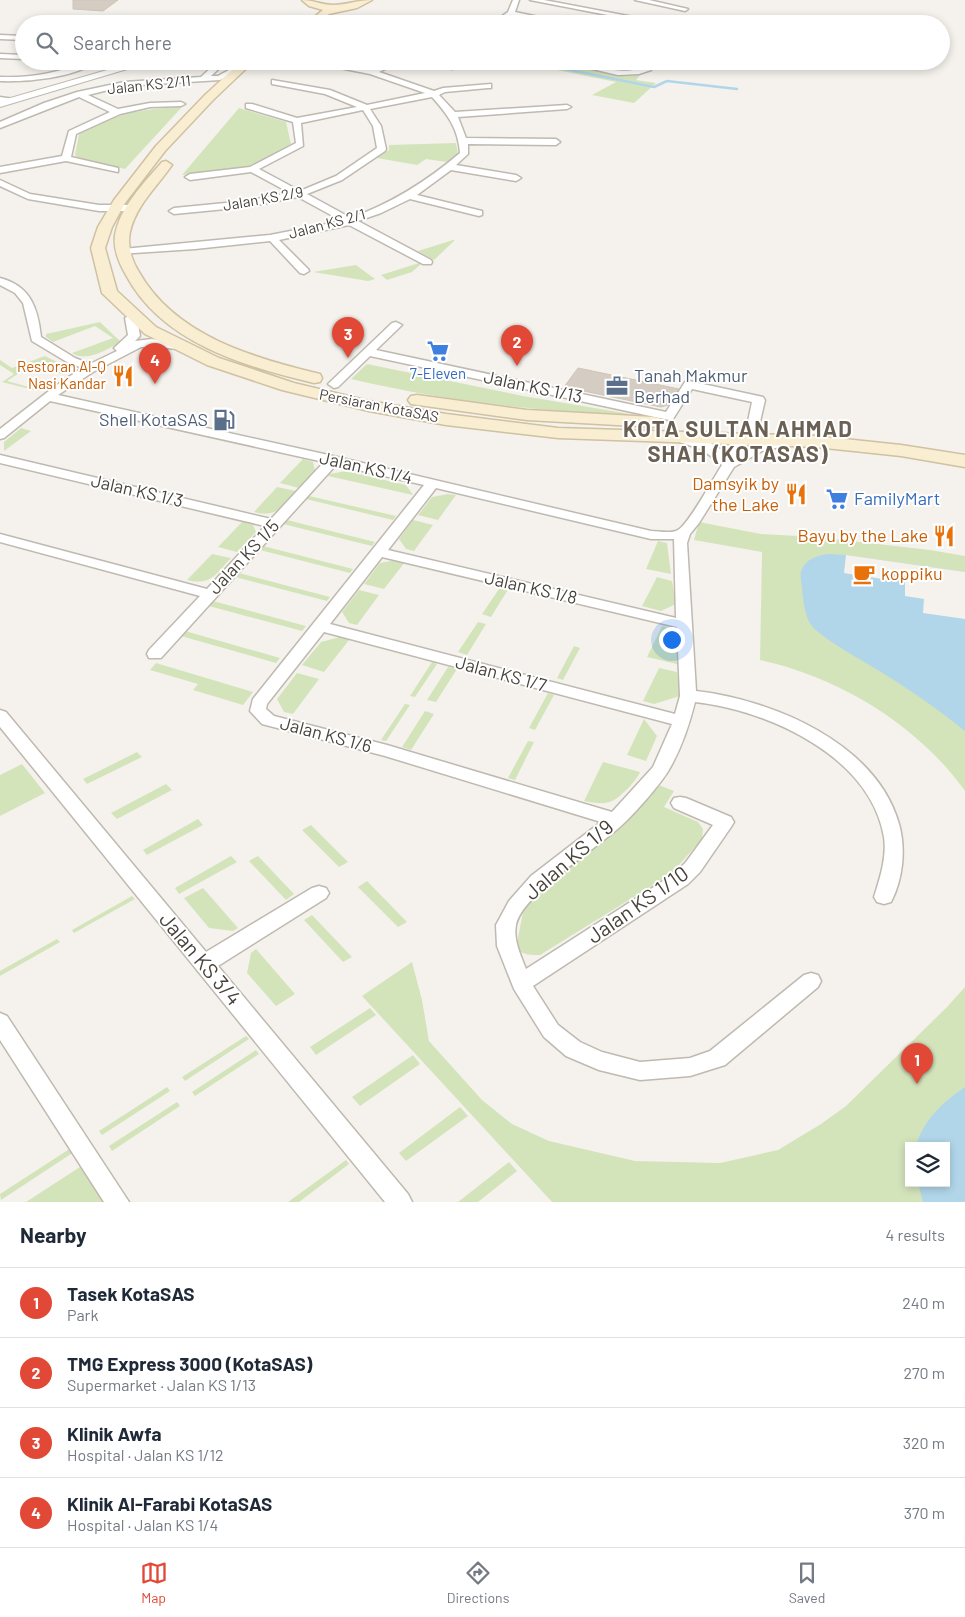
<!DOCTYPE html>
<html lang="en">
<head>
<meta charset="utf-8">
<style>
  body { margin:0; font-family:Barlow,sans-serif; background:#f2f2f3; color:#1f2937 }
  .controls { position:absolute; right:15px; bottom:15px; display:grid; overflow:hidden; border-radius:0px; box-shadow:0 2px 8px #0003 }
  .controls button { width:45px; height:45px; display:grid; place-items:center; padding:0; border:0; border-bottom:1px solid #e0e1e3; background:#fff; color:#1f2937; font:25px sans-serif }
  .you { position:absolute; left:671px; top:639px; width:18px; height:18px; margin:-12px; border:4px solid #fff; border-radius:50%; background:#1a73e8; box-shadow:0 0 0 8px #1a73e833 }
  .badge { display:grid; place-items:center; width:32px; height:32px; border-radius:50%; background:#e24836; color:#fff; font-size:16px; font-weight:700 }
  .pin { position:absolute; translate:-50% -41px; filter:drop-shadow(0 1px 2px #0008) }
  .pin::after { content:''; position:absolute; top:26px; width:18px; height:15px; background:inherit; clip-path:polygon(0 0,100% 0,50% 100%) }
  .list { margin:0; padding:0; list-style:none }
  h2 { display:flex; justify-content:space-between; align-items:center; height:65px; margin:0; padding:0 20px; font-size:21px }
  h2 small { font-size:16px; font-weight:400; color:#747a83 }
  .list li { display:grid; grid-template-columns:32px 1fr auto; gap:15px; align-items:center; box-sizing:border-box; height:70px; padding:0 20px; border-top:1px solid #e0e1e3 }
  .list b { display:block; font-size:19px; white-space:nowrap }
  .list p { margin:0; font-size:16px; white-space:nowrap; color:#747a83 }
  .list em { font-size:16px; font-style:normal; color:#747a83 }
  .icon { flex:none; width:28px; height:28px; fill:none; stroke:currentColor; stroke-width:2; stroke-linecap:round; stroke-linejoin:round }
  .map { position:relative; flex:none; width:965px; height:1202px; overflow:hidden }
  .search { position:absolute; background:#fff; box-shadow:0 2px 8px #0003; left:15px; right:15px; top:15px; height:55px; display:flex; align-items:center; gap:12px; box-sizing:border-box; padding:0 18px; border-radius:28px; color:#747a83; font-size:19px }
  .sheet { height:345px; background:#fff }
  nav { display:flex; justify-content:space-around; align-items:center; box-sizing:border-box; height:70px; border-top:1px solid #e0e1e3; background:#fff; font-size:14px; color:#747a83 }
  nav a { display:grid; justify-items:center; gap:2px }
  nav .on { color:#e24836 }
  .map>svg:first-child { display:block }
</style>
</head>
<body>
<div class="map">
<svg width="965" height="1202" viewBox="0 0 965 1202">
  <rect width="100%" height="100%" fill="#f5f2ed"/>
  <path fill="#d3e4bb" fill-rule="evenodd" d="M513,61H552L624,76L640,75L636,80L656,83L634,103L592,95L616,82Z
    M182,107L125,169L78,158L75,155L79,134C115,113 140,109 182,107Z
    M239,108L286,122L291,144L251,166L182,175Z
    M456,143L458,155L447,162L426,159L417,165L377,158L389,150V145Z
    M453,240H455L434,260L418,251Z
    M419,263L421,264L412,272L387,280L381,275Z
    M356,265L375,279L368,281L313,272Z
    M100,322L121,342C107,349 87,363 72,353L113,338L95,326L53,342L46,337V334Z
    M45,356L65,366L63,374L30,366L7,381L40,390L38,391L2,382L14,374L0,365V360L12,368Z
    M367,364L523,396L636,415C540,412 445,401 351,379Z
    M21,428L31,431L4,451V442Z
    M303,459L313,462L315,470L299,488L280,483Z
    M346,471L406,485L413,495L328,476L330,474Z
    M277,487L296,491C283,507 276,518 254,512Z
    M448,494L456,495L438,520L418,515L432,497Z
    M309,496L396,516L393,520L306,499Z
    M287,520L375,542L372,546L283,524Z
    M413,520L433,525L414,551L406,549L399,539Z
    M242,522L253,525L256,532L237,552L218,547Z
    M699,522L761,534L816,537L930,550L965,556V791C918,725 839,677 760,660L762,552L694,540Z
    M658,541L667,543L671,574L646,569Z
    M263,546L353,569L350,573L260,550Z
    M212,554L231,558C216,574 211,586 187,580Z
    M396,560L405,562L384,589L364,584L380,563Z
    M239,573L330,597L327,601L235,577Z
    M657,577L672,581L676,604L661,611L642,606Z
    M501,586L509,588L491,617L482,614Z
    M359,590L379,595L357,625L349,623L342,612Z
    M213,601L306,626L302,631L209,606Z
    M478,622L486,624L467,655L458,652Z
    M662,626L667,627L679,638L681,665L647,657Z
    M185,631L280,658L276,663L181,636Z
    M340,637L349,640L324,672L302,665L321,642Z
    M574,646L580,648L563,680L557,678Z
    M432,662L437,664L415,697L410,696Z
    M156,663L253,692L243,705L193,690L198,684L150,670Z
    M448,667L457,669L436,702L427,700Z
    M659,668L677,672L680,696L654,704L643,701Z
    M297,673L319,679L293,714L284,712L277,699Z
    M548,693L554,695L535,730L529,728Z
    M405,704L410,705L386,741L381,740Z
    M425,711L434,714L411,750L402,747Z
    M644,719L657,736L646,761L627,755Z
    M528,741L534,742L515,780L508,778Z
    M137,752L142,757L87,784L83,779Z
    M603,762L640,772C637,780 620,798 612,801C604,805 593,803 584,801Z
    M22,764L45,793L0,816V775Z
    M166,784L172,790L117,819L111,813Z
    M656,784L674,791L664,807L698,822L703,829L702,839L671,874L540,955C532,955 521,955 516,948L523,912L528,904L615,828Z
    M198,819L203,825L147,855L143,850Z
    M311,825L348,862L339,867L302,830Z
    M231,856L237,862L179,894L175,888Z
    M258,856L294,894L286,900L249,861Z
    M367,881L407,922L398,927L358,887Z
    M203,888L238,928L233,931L209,928L184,898Z
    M132,896L135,899L74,933L72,930Z
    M312,915L352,957L343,962L304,920Z
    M57,939L60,942L0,976V971Z
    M256,949L295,994L276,1006L247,973L251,953Z
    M412,962L422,1000L429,1041L482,1100L512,1124L549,1141L635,1161L720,1163L778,1150L821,1124L846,1106L947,1007L965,987V1202H552L362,996ZM909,1146H946V1183H909Z
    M370,1008L376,1015L316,1055L310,1047Z
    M246,1036L249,1039L185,1081L182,1077Z
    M256,1050L259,1054L195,1096L192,1092Z
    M413,1055L420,1064L360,1106L352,1097Z
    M167,1087L170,1091L102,1135L99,1131Z
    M177,1102L180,1106L112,1151L109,1146Z
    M460,1107L468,1116L406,1161L399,1153Z
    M71,1148L74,1152L1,1200L0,1194Z
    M346,1160L349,1164L299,1202H288Z
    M509,1162L517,1171L478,1202H458Z
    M83,1165L107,1202H26Z"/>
  <path fill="#b1d5e9" d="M830,554L846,555L965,572V731C938,709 910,690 881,672C865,662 821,638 811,625C803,613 803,593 801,580C798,562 815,555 830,554Z
    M965,1087V1202H923L918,1183H946V1146H916C924,1119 942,1103 965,1087Z"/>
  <path fill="#f5f2ed" d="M846,555L965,572V619L923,613L924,599L905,596V576L889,573V580L844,573Z"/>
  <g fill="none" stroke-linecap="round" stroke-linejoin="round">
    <path stroke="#b1d5e9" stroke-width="2.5" d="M329,23L336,24
      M526,61L654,87L667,81L737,89"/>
  </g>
  <path fill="#d5cdc3" stroke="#cfc5b7" d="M73,0H118L103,11L73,9Z
    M578,368L679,389L668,405L661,407L564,387Z"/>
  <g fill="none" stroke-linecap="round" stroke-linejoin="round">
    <g stroke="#bfb9b0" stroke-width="3">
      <path id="minor" d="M513,0H519L515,12L572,24H557L512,15L499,24H491L508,12Z
        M530,0H544L670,24H654Z
        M635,0H649L688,9L685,11Z
        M0,35L24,36V40L0,39Z
        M0,54L24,55V59L0,58Z
        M86,61H97C74,78 28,82 0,81V77C30,78 59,73 86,61Z
        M218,61H227L211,76H218L238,65L245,67L220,80L124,86L88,95L118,109L150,103L181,102L185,104L181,106L150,107L120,114L76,134L71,157L118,168V172L66,161L0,173V167L62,156L69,131L110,112L79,97L0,128V122L44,103L77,92L124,82L201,77Z
        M270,61H284L261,68L257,66Z
        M304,61H323L371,70L391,61H402L379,72L434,91L443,88L491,84V88H488L445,92L439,95L455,112L567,105L571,107L567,109L458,117L466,138L556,139L560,142L556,145L468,144V154L456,165L516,175L521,178L516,181L451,170L417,195L482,211V215L479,216L410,199L381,213L358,221L431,260L432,262L431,264H423L349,225L279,240L308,269L309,271L304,274L300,273L270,241L195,249L119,254V250L123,249L270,235L342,221L298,197L246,207L174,214L169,211L174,208L246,201L290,193L251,172L190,180L185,177L190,174L250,167L296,143L293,122L246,108V104H252L297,118L357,107L325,94L272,84V80L330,90L367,105L425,93L370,74ZM432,97C448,115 458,128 460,153C426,182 392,203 351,218L307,194L342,180L385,151L386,149L381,126L370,109ZM363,110L373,126L377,148L336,176L300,191L259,169L303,146L301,123Z
        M429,61H442L456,67L452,69Z
        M558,61C587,61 617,78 645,67L647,61H655L651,70L639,74L618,75Z
        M0,97L14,99L15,101L11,103L0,101Z
        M0,180L30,194L99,205H134L139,208L134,211H99L28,199L0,186Z
        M0,278C31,286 38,309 41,337L75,358L90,364L117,351L114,348L128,335L125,318L131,315L137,318L140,336L135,341L152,339L181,344L183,346L177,349L158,347H141L93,372L58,395L333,456L651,531C659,531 671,534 678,530C689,524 714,477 722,465L703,450L677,441L676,438L677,435C694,431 716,445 728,455L747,426L752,402L692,389L673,419L669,420L370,356L338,387L334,388L328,384L392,323L396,322L402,325L376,350L666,412L685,382L689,381L763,397L765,400L759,426L744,450L753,445L788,437L794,441L793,444L762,451L734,467L699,523L690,534L687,543L696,691C773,700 876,743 899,824C906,849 903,879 891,902L884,904L877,902L874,897C880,878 887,857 884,837C870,756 768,710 695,702C689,726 680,752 667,773C657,788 636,812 622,825C598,848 522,894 516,925C513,940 521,956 526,969L674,874L686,862L713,825L674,808L671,803L674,798L680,797L686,798L731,817L734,822L731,827L700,872L688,884L533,986L558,1025L580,1042L602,1052L640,1062L690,1058L710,1051L804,975L811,973L818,975L821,981L818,987L725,1065L690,1076L640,1080L599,1070L566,1056L544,1037L514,989L497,946L496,925L509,901L531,876L601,822L385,756L262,724L250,711L253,699L424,485L336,465L161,658H149L147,654L149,650L200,596L0,542V534L207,589L265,526L0,463V455L271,519L324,462L50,401L4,438L0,439V429L54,387L82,368L67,362L32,341L23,303L15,293L0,285ZM436,488L651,539H674L676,618L388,550ZM382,557L677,627L680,696L675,714L330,624ZM324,632L672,724L653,767L612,812L387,745L274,716L266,709L267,704Z
        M0,710L6,712L206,952L312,888L319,886L326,888L329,893L326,898L218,966L408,1194L412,1202H385L0,727Z
        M0,1013L7,1016L129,1202H104L0,1040Z"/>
    </g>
    <g stroke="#bfb9b0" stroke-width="2">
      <path id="tertiary" d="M138,61H154L0,107V101Z"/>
    </g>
    <g stroke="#cfc1a2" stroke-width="3">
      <path id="secondary" d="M302,0C313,0 322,5 333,5C346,5 358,0 372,0L357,8L329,14L317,24H306L323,10L309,6Z
        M242,61H254L213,100L165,151L125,203L112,227L105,248L117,291L156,327L219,358L294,383L369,401L446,414L558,428L816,436L901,445L965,455V467L901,456L816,447L558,438L446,425L369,411L282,390L207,365L145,334L102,293L91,248L98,227L114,200L156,146L205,95Z
        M166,161L172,165C157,187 136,205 130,232C127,246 132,261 139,272C175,336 254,358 320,374L322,378L320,382L314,383C244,366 162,343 126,275C119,263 113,249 115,235C120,207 144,183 162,162Z
        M417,395L527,410L653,417L659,418L662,422L659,426L653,427L527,420L411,404L408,400L411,396Z"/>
    </g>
    <use href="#minor" fill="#fff" fill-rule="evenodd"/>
    <use href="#tertiary" fill="#fff" fill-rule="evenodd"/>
    <use href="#secondary" fill="#f9eed2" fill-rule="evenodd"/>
  </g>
  <defs>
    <g id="supermarket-bare" transform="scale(1.725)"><path d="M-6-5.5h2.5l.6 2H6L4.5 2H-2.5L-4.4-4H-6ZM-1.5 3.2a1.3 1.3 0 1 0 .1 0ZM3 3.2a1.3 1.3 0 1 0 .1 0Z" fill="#3f7fe0" stroke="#fff" stroke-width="2.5" paint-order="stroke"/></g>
    <g id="restaurant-bare" transform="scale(1.725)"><path d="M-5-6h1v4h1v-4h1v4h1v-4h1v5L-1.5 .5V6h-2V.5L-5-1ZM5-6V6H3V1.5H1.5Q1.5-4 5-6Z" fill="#e8710a" stroke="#fff" stroke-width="2.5" paint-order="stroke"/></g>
    <g id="office-bare" transform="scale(1.725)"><path d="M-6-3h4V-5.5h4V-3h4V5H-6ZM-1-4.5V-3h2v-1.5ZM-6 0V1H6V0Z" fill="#5c6f8a" stroke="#fff" stroke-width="2.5" paint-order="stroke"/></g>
    <g id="fuel-bare" transform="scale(1.725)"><path d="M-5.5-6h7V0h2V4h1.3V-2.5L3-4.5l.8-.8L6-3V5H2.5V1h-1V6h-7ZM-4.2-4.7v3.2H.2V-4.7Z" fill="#5c6f8a" stroke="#fff" stroke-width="2.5" paint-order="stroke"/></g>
    <g id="cafe-bare" transform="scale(1.725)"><path d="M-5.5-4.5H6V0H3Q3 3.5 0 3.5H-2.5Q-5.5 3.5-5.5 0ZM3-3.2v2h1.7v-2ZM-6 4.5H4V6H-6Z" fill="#e8710a" stroke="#fff" stroke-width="2.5" paint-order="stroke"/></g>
  </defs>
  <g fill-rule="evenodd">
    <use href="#supermarket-bare" x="438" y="351"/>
    <use href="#restaurant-bare" x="123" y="376"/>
    <use href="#office-bare" x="617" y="386"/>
    <use href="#fuel-bare" x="224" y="420"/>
    <use href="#restaurant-bare" x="796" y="494"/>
    <use href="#supermarket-bare" x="837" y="499"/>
    <use href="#restaurant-bare" x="944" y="536"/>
    <use href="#cafe-bare" x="864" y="574"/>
  </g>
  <g text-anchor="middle" stroke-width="4" stroke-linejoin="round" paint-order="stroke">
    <g font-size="15" fill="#48423b" stroke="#fff">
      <text transform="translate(149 85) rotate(-6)" y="5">Jalan KS 2/11</text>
      <text transform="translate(263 199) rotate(-10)" y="5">Jalan KS 2/9</text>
      <text transform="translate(327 224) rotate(-15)" y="5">Jalan KS 2/1</text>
      <text transform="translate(379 406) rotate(11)" y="5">Persiaran KotaSAS</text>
    </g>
    <g font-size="15" fill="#c56008" stroke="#fff" text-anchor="end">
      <text x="106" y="372">Restoran Al-Q<tspan x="106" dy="17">Nasi Kandar</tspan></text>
    </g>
    <g font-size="15" fill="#366cbe" stroke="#fff">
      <text x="438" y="379">7-Eleven</text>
    </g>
    <g font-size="18" fill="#4e5e75" stroke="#fff" text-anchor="start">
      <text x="634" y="382">Tanah Makmur<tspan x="634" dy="21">Berhad</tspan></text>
      <text x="208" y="426" text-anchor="end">Shell KotaSAS</text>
    </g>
    <g font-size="18" fill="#48423b" stroke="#fff">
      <text transform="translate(533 387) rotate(12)" y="6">Jalan KS 1/13</text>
      <text transform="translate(366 468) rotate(13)" y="6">Jalan KS 1/4</text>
      <text transform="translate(137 491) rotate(13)" y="6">Jalan KS 1/3</text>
      <text transform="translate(244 557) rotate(-47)" y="6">Jalan KS 1/5</text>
      <text transform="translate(531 588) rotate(13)" y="6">Jalan KS 1/8</text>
      <text transform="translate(501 674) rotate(15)" y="6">Jalan KS 1/7</text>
      <text transform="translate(326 735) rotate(15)" y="6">Jalan KS 1/6</text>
    </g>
    <g font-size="18" fill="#c56008" stroke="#fff" text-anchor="end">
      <text x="779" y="490">Damsyik by<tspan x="779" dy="21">the Lake</tspan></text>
      <text x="928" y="542">Bayu by the Lake</text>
      <text x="881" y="580" text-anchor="start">koppiku</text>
    </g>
    <g font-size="18" fill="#366cbe" stroke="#fff" text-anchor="start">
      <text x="854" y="505">FamilyMart</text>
    </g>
    <g font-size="21" fill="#48423b" stroke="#fff">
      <text transform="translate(569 860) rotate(-41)" y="7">Jalan KS 1/9</text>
      <text transform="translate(638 905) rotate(-35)" y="7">Jalan KS 1/10</text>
      <text transform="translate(200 959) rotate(50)" y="7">Jalan KS 3/4</text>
    </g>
    <g font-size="22" font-weight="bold" letter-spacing="1" fill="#6a6053" stroke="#fff">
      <text x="738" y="437">KOTA SULTAN AHMAD<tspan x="738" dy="25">SHAH (KOTASAS)</tspan></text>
    </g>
  </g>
</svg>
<div class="controls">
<button><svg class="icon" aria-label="layers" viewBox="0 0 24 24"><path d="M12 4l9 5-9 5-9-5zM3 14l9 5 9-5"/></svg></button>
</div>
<div class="you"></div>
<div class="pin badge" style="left:917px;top:1084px">1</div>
<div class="pin badge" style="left:517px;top:366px">2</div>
<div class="pin badge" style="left:348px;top:358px">3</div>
<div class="pin badge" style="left:155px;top:384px">4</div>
<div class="search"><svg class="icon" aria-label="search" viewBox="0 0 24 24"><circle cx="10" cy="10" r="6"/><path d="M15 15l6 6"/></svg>Search here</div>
</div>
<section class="sheet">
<h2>Nearby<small>4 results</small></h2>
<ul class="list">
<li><span class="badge">1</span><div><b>Tasek KotaSAS</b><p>Park</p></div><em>240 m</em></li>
<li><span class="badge">2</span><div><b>TMG Express 3000 (KotaSAS)</b><p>Supermarket · Jalan KS 1/13</p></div><em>270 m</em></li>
<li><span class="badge">3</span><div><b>Klinik Awfa</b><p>Hospital · Jalan KS 1/12</p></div><em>320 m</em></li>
<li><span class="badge">4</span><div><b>Klinik Al-Farabi KotaSAS</b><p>Hospital · Jalan KS 1/4</p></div><em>370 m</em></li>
</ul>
</section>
<nav>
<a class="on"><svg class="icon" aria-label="map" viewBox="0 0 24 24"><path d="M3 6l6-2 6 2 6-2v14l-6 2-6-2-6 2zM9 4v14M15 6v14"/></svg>Map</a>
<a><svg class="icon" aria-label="directions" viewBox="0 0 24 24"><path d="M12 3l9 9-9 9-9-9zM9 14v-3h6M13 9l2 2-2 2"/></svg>Directions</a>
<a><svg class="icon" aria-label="saved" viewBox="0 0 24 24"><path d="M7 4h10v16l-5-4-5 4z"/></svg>Saved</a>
</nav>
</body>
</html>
